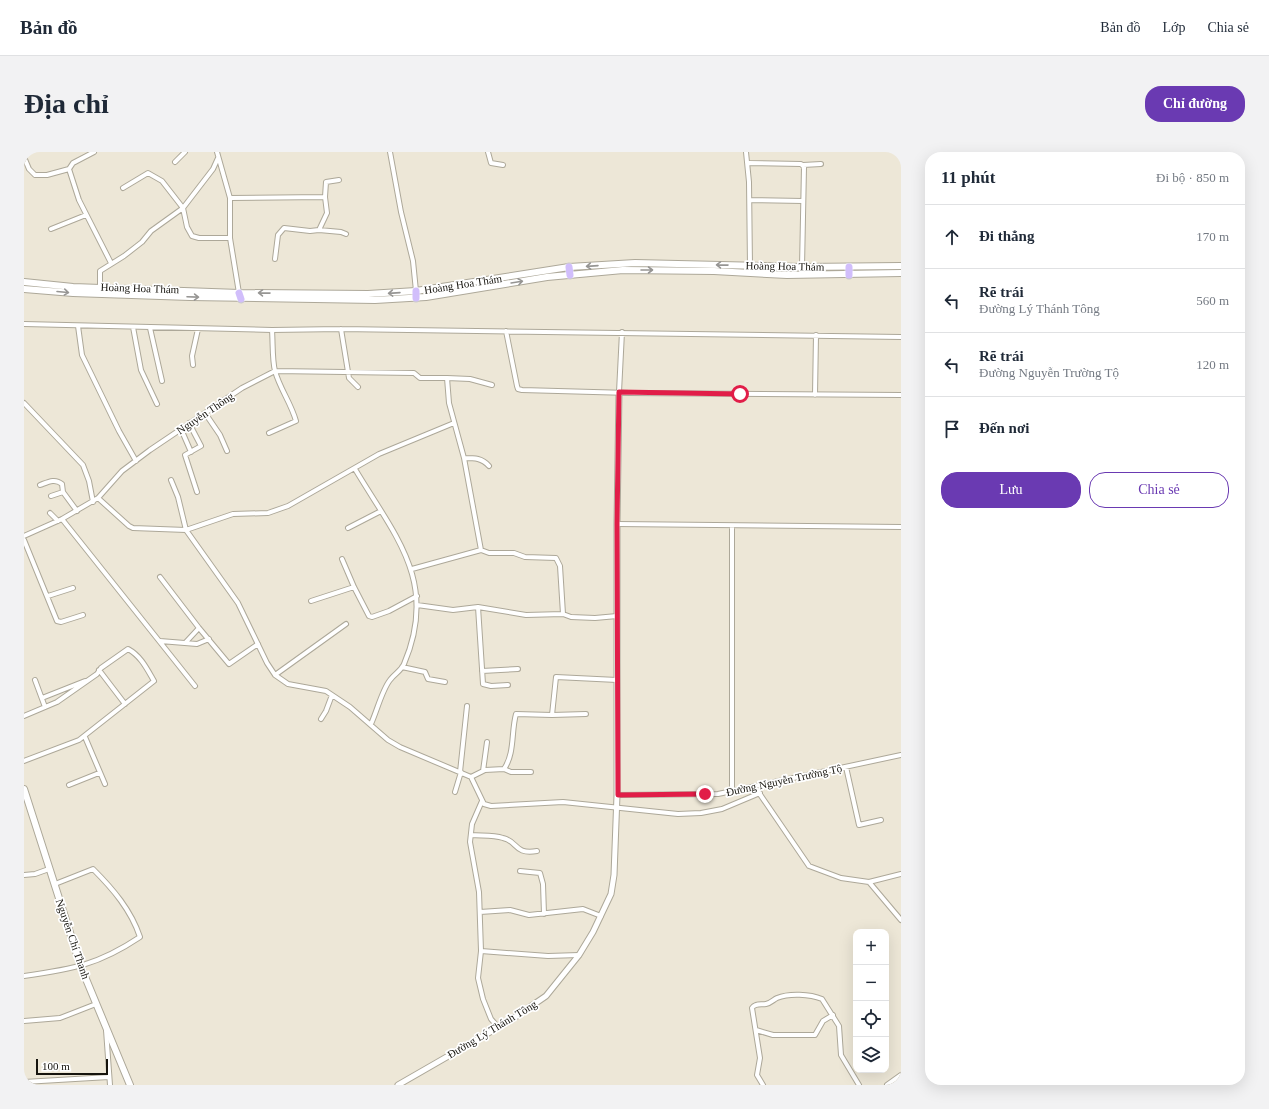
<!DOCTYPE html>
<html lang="vi">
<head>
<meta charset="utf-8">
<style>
  body { margin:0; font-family:"Times New Roman",serif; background:#f2f2f3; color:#1f2937 }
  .controls { position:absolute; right:12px; bottom:12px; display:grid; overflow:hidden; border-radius:8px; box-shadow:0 4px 16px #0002 }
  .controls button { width:36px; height:36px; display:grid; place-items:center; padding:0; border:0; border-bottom:1px solid #e0e1e3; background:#fff; color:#1f2937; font:20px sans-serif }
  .scale { position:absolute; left:12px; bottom:10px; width:72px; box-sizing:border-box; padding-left:4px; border:2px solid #16140e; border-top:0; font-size:11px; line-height:14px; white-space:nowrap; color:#16140e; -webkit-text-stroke:3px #fff; paint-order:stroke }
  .stop { position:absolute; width:12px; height:12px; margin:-9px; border:3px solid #e11d48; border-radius:50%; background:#fff }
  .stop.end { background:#e11d48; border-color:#fff; box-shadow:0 1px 4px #0008 }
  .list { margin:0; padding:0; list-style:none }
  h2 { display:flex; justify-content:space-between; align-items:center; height:52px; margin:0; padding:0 16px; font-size:17px }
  h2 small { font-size:13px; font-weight:400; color:#747a83 }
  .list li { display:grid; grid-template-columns:26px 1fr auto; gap:12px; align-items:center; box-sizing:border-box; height:64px; padding:0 16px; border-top:1px solid #e0e1e3 }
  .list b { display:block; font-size:15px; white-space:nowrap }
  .list p { margin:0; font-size:13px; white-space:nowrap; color:#747a83 }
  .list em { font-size:13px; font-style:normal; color:#747a83 }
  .actions { display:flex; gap:8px; padding:12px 16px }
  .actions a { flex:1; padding:9px 0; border:1px solid #6a3ab2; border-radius:16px; text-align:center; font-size:14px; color:#6a3ab2 }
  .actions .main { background:#6a3ab2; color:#fff }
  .icon { flex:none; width:22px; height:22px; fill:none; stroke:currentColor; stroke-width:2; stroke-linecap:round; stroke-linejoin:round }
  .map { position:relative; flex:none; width:877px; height:933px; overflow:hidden; border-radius:16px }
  header { display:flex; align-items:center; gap:24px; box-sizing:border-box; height:56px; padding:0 20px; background:#fff; border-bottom:1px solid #e0e1e3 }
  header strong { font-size:19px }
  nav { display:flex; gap:22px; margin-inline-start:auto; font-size:14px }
  .intro { display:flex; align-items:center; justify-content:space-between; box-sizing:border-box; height:96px; padding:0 24px }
  h1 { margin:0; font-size:28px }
  .button { padding:10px 18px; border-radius:16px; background:#6a3ab2; color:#fff; font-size:14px; font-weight:700 }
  main { display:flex; gap:24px; padding:0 24px }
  aside { flex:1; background:#fff; border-radius:16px; box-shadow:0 4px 16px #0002 }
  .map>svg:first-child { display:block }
</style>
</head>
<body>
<header>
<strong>Bản đồ</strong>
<nav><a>Bản đồ</a><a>Lớp</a><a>Chia sẻ</a></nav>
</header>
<div class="intro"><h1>Địa chỉ</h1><a class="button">Chỉ đường</a></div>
<main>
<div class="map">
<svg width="877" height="933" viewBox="0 0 877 933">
  <rect width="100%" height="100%" fill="#ede7d7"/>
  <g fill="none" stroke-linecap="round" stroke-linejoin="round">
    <g stroke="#ada899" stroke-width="6">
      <path id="minor" d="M70,0L49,11L45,17L55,48L87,111
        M193,0L206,46V86L215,141
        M366,0L377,60L389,109L392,139
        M464,0L467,11L479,13
        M722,0L725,30L726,114
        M0,5L5,17L11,23H23L45,17
        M151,10L161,0
        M725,11L777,12L780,15L778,115
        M779,13L797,12
        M99,36L124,21L138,29L159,56L163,75L168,84L175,86H206
        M301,45L302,30L315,28
        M206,46L301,45L303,61L295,78L286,79L260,76L254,83L251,107
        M726,48L779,49
        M27,77L62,63
        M295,78L317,80L322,82
        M76,134V119L100,104L118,90L127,79L159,56L189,17L194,6
        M0,172L248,178L317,177L877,185
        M54,174L58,203L95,279L112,309
        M109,175L117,218L133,252
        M126,176L138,229
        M317,177L325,226L334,235
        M482,179L493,234L494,237L498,238L605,241L877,243
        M169,213L168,204L174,177
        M423,226L446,227L468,233
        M595,240L598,180
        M791,243L792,183
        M0,251L59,313L65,329L69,350
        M181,261L196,283L203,299
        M165,271L177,294L161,303L173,340
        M157,277L167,300
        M245,281L272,269C267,251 256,237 251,219C248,207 249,191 248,178
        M440,306C451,306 458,306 465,314
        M331,317C371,384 415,430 380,512C377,519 371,521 366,528C358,538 353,559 347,572
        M147,328L154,345L162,378L209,362L244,361L264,354L355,302L430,271
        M16,333C24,330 31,326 38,332L39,340L53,359
        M27,344L39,340
        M74,346L105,374L109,376L162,378L214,451L243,511L251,523L264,532L302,539L326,555L364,588L376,595L447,625L460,652L467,654L539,650L654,662L677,661L698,657L736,641
        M26,361L34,369
        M38,367L171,534
        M593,372L877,375
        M324,376L357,359
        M0,384L38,367L74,346L98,319L126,298L218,236L251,219L390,221L396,226H423L425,251L440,306L457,398
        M0,388L33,469L37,470L59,463
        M318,407L330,435L345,464L348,465L365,459L393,444
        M388,417L457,398L465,401H490L501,405L532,406L536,414L539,462
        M136,425L175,476L205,512L234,492
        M24,444L49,436
        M287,449L330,435
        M393,453L429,458L454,455L502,463L539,462L547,465L571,466L593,464
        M454,455L459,532L467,534L484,533
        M136,489L173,492L185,487
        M162,490L175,476
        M378,515L401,520L404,527L421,530
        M75,518L101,552
        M458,519L494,517
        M251,523L322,472
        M11,528L21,555
        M18,546L61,529
        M528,563L562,562
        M0,564L33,550L73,522L77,516L104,497C117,504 123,517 130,529L55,588L0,609
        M297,567L302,559L308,543
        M61,585L81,632
        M822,615L835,673L857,668
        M480,617L487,620H507
        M459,619L463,590
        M436,620L443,554
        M447,625L461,618L480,617C491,601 487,580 492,562L528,563L532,525L593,528
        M45,633L75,621
        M731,635L785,714L817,726L845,730L877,768
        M431,640L437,620
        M708,640V374
        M593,643L694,642L877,603
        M458,649L448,672L446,690L455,740L457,799L454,826L459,847L467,867L474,875
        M447,683C458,684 469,683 479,686C494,689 490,703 513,699
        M496,719L516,721L519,732L520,762
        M0,723L11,722L25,717
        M845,730L877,722
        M456,760L486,758L505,763L559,757L577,764
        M457,799L524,804L555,803
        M0,824C49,817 74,813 116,785C107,758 89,737 69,717L31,732
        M0,869L36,866L72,852
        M82,878L86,933
        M732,878L749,883H791L799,869L809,863
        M0,930L85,925
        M739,933L733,923L736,906L728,856C731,851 737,853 742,852C747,851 749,848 753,846C765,841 786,842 798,847L815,874L817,903L835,933
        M863,933L877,923"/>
    </g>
    <g stroke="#ada899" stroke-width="7">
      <path id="tertiary" d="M374,933L487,868L522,844L555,803L569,780L587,742L590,723L593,643V372L595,240"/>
    </g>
    <g stroke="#ada899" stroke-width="8">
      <path id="secondary" d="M0,130L49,135L215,141L344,142L392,139L545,115L611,111L778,115L877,114
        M0,137L49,141L166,145L351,148L402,145L523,125L599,118L690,119L763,123L877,121
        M0,637L57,815L106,933"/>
    </g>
    <g stroke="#cccbca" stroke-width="9">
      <path id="primary" d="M545,115L546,123
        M825,123V115
        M392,139V146
        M215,141L217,147"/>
    </g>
    <use href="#minor" stroke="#fff" stroke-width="4"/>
    <use href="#tertiary" stroke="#fff" stroke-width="5"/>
    <use href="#secondary" stroke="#fff" stroke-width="6"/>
    <use href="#primary" stroke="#d1befb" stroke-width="7"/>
  </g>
  <defs><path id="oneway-shaft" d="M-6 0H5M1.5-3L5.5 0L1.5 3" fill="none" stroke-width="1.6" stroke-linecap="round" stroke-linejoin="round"/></defs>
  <g stroke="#969593">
    <use href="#oneway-shaft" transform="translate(698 113) rotate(-179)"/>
    <use href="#oneway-shaft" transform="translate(568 114) rotate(176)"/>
    <use href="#oneway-shaft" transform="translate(623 118)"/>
    <use href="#oneway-shaft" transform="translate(493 130) rotate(-9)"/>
    <use href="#oneway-shaft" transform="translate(39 140) rotate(5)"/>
    <use href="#oneway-shaft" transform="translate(240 141) rotate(-179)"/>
    <use href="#oneway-shaft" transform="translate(370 141) rotate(176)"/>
    <use href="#oneway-shaft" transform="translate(169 145) rotate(2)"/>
  </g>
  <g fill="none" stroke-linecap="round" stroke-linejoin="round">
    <path stroke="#e11d48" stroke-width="5" d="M681,642L594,643L593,372L595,240L716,242"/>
  </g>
  <g text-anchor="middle" stroke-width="3.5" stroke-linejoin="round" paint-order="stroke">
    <g font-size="11" fill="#16140e" stroke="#fff">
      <text transform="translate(761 114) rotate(1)" y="4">Hoàng Hoa Thám</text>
      <text transform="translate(439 132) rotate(-9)" y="4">Hoàng Hoa Thám</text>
      <text transform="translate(116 136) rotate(2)" y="4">Hoàng Hoa Thám</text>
      <text transform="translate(181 261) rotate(-34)" y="4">Nguyễn Thông</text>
      <text transform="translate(760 628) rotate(-12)" y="4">Đường Nguyễn Trường Tộ</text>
      <text transform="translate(49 787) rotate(71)" y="4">Nguyễn Chí Thanh</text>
      <text transform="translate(468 877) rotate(-31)" y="4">Đường Lý Thánh Tông</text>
    </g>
  </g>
</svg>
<div class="controls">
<button>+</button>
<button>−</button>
<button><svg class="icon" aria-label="locate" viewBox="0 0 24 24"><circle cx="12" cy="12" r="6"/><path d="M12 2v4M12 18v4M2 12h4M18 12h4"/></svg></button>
<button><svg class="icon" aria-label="layers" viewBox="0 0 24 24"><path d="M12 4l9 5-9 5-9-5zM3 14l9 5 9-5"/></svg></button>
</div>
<div class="scale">100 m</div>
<div class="stop" style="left:716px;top:242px"></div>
<div class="stop end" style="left:681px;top:642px"></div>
</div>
<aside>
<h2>11 phút<small>Đi bộ · 850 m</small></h2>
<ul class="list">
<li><svg class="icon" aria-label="ahead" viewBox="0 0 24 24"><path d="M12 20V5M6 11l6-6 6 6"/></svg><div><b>Đi thẳng</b></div><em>170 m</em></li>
<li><svg class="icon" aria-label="left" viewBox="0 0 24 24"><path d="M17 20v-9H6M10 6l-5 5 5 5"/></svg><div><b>Rẽ trái</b><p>Đường Lý Thánh Tông</p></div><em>560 m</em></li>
<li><svg class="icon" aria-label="left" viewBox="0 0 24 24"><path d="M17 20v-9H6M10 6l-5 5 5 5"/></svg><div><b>Rẽ trái</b><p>Đường Nguyễn Trường Tộ</p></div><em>120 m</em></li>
<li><svg class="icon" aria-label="arrive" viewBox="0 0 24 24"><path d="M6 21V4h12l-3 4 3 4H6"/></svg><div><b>Đến nơi</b></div></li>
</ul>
<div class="actions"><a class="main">Lưu</a><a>Chia sẻ</a></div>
</aside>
</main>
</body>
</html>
